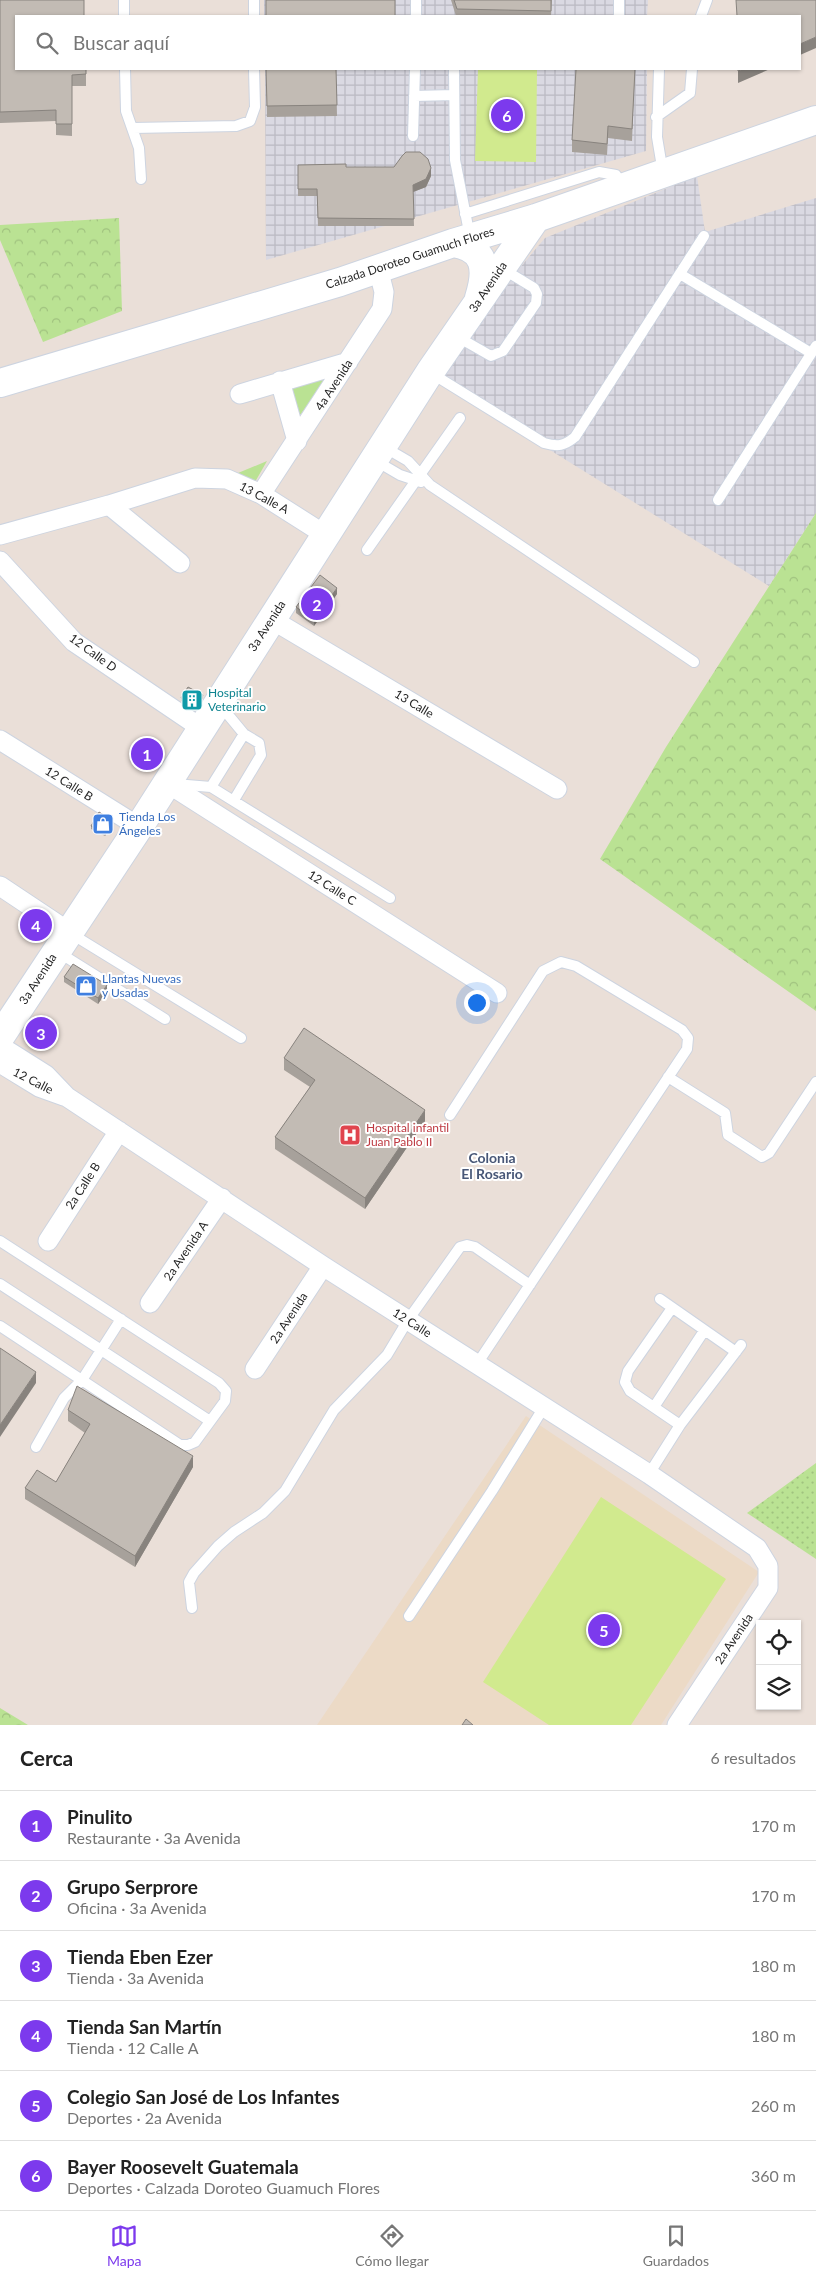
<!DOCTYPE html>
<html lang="es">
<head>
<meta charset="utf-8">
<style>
  body { margin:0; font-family:Lato,sans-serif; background:#f6f6f6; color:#222 }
  .controls { position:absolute; right:15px; bottom:15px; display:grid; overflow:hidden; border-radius:0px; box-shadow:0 1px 4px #0004 }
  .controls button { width:45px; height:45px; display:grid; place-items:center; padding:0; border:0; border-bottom:1px solid #e0e0e0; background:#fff; color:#222; font:25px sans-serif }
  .you { position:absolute; left:476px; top:1002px; width:18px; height:18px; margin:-12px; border:4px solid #fff; border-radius:50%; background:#1a73e8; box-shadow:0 0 0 8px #1a73e833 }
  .badge { display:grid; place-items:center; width:32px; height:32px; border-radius:50%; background:#7c3aed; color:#fff; font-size:16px; font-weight:700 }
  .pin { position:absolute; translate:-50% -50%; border:2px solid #fff; box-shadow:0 1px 5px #0006 }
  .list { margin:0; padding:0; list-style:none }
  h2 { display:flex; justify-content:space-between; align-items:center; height:65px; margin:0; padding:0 20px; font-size:21px }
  h2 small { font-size:16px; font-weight:400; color:#767676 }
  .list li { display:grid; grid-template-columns:32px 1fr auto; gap:15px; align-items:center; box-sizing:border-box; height:70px; padding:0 20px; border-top:1px solid #e0e0e0 }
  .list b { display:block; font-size:19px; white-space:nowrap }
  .list p { margin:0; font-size:16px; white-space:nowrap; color:#767676 }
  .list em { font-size:16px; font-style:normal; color:#767676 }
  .icon { flex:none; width:28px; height:28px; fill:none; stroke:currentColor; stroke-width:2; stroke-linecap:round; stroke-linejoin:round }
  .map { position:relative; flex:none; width:816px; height:1725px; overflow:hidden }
  .search { position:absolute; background:#fff; box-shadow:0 1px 4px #0004; left:15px; right:15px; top:15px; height:55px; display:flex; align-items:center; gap:12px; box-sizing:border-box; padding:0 18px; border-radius:0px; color:#767676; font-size:19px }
  .sheet { height:485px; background:#fff }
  nav { display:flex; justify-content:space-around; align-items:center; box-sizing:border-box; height:70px; border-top:1px solid #e0e0e0; background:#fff; font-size:14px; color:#767676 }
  nav a { display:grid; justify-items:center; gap:2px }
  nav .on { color:#7c3aed }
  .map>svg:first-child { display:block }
</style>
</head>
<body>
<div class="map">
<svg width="816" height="1725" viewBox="0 0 816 1725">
  <defs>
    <pattern id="industrial-grid" width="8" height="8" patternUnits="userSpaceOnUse" patternTransform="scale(1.25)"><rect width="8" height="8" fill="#dad9e2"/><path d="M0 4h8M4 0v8" fill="none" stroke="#bbbac2"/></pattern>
    <pattern id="grass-dots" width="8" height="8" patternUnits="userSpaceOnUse" patternTransform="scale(1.25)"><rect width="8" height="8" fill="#bae293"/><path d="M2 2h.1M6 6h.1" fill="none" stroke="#a0c27f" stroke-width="1.8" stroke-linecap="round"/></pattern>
    <pattern id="forest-crowns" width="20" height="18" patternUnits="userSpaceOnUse" patternTransform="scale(1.25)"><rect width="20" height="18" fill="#bae293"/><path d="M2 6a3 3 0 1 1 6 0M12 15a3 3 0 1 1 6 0" fill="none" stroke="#a0c27f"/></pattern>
  </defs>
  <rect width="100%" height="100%" fill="#eadfd8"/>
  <path fill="url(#industrial-grid)" d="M264,0H648L647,16H264Z
    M265,69H647L646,151L266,260Z
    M697,176L705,232L816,198V513L769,586L429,375L545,238Z"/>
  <path fill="#ecdac6" d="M526,1416L759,1572L661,1725H317Z"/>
  <path fill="url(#grass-dots)" d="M816,1463V1559L747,1513Z"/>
  <path fill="url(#forest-crowns)" d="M119,218L122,311L43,342L0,240V225Z
    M816,513V1011L600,859L666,747Z
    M0,1708L28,1725H0Z"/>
  <path fill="#bae293" d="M329,377L297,419L289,388Z
    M267,461L255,482L238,473Z"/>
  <path fill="#d1ea8e" d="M478,69H537L536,162L475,161Z
    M601,1497L726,1579L631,1725H549L483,1682Z"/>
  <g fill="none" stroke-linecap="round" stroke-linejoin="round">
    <g stroke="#cdd4e0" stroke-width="12">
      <path id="lane" d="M124,0V16
        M254,0V16
        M416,16V0
        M619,16V0
        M701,16L707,0
        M125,69L126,111L139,148L141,179
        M454,69L455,160L470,237
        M659,69L657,137L663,173
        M414,96L454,95
        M656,117L690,93L692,69
        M133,128L236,126L250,121L255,107L254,69
        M413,136L415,69
        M465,214L599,172L616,175L623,187
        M680,274L811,353
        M456,336L491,356L503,351L536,303L537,294L534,288L503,269
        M431,373L544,443C558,447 564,446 575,437L704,236
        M384,447L408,461L430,485L694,662
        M376,461L400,475L421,482
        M718,500L816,346
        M367,550L460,418
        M220,705L244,734L259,743L261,755L234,800
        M175,784L211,787L244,734
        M211,787L390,898
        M70,933L241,1038
        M58,952L165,1019
        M668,1077L725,1113L728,1135L762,1157L769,1153L816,1082
        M450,1115L543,971L561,962L576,966L682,1030L688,1038L687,1049L477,1364
        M0,1241L219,1383L226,1391L225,1401L195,1442L188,1445H180L0,1326
        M0,1284L210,1421
        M660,1299L736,1352
        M672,1308L628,1371L625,1382L630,1391L680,1425
        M654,1407L704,1331
        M36,1447L64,1398L82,1380L121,1319
        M649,1474L680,1425L741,1345
        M192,1608L189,1582L194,1573L218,1546L234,1532L263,1513L285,1491L334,1410L387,1355L408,1320L460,1247L467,1245L475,1247L530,1285
        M409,1616L492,1491L544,1407"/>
    </g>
    <g stroke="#cdd4e0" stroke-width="21">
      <path id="street" d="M280,381L297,441
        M240,394L348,362
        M261,494L382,309L384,292L378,268
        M109,505L180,563
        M0,535L109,505L195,478L227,479L261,494L327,536
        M0,561L74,642L201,728
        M271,619L557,789
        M0,740L139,827
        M167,783L497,993
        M0,886L69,932
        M0,1046L46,1075L67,1097L323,1266L649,1474L757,1548L768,1566V1588L677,1725
        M0,1063L39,1087L64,1096
        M48,1241L119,1131
        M150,1303L222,1198
        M255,1369L323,1266"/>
    </g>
    <g stroke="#cdd4e0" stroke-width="30">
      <path id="secondary" d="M453,243C486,248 488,269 479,298
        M0,383L340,282L453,243L536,218L816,120
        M0,1037L139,827L430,372L536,218"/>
    </g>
    <use href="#lane" stroke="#fff" stroke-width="10"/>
    <use href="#street" stroke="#fff" stroke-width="19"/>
    <use href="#secondary" stroke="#fff" stroke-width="28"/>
  </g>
  <path fill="#a7a19b" d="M0,0L86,69V86H72V136L56,135V121L0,123Z
    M451,0H552L551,16H456Z
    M266,69H336L337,116L267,117Z
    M635,69L632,141L608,138L607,155L572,152V140Z
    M298,165L346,167L431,176L426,187L413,192L414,226H318L317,196H298Z
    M337,594L314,626L296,613V607Z
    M181,698H203L195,710L181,701Z
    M112,823L105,836L91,829V826Z
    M23,922L44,929L38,937L23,928Z
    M64,977L107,991L98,1004L64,982Z
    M284,1058L425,1121L365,1209L275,1149V1137L310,1087L284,1070Z
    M68,1410L193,1467L135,1567L25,1499V1488L56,1482L85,1433L68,1421Z"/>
  <path fill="#88837e" d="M816,37V48L800,55V44Z
    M744,69H770L738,83V71Z
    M431,168V176L426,187L413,192V185Z
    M337,588V594L314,626V620Z
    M203,695V698L195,710V707Z
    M112,820V823L105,836V834Z
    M44,923V929L38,937V931Z
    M107,985V991L98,1004V998Z
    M425,1110V1121L365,1209V1198Z
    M36,1372V1383L0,1437V1425Z
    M193,1456V1467L135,1567V1556Z"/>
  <path fill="#c2bbb4" stroke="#88837e" d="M0,0H84V16H16V69H86V74L72,75V124H56V110L0,112Z
    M266,0H395V16H266Z
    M454,0H551V11L457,9Z
    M736,0H816V37L800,44V16H737Z
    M266,69H336L337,105L267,106Z
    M576,69H635L632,129L608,126L607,144L572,140Z
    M738,69H744L738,71Z
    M406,152H420L428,159L431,168L426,179L413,185L414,219L318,218L317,189H298V165L346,164V167H394L402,156Z
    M320,575L337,588L314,620L296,607Z
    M188,687L203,695L195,707L181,698Z
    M99,812L112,820L105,834L91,826Z
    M29,913L44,923L38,931L23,922Z
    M73,964L107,985L98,998L64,977Z
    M304,1028L425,1110L365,1198L275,1137L315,1080L284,1058Z
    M0,1348L36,1372L0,1425Z
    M77,1386L193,1456L135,1556L25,1488L37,1470L56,1482L90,1424L68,1410Z
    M466,1719L473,1725H462Z"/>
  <defs>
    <g id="building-square" transform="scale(1.125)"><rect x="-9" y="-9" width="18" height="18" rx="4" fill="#0f9aa8" stroke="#fff"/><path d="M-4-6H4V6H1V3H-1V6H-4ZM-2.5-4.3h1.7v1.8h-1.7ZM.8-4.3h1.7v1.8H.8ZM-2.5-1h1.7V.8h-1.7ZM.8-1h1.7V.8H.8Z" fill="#fff"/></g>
    <g id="shop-square" transform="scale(1.125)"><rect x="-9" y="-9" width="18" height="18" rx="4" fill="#3f7fe0" stroke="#fff"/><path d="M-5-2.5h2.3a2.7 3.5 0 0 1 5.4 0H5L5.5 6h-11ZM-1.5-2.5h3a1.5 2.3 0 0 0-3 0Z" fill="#fff"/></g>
    <g id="hospital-square" transform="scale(1.125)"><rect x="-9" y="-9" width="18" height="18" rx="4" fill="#e0444e" stroke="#fff"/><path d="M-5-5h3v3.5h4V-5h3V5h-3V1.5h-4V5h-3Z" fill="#fff"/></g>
  </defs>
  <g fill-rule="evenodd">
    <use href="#building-square" x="192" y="700"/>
    <use href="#shop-square" x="103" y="824"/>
    <use href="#shop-square" x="86" y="986"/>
    <use href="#hospital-square" x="350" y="1135"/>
  </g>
  <g text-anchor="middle" stroke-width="4" stroke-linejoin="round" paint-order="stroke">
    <g font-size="12" fill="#272727" stroke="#fff">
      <text transform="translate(410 258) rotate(-18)" y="4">Calzada Doroteo Guamuch Flores</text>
      <text transform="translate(488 287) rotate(-56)" y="4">3a Avenida</text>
      <text transform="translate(334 385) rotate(-57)" y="4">4a Avenida</text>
      <text transform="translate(264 498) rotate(28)" y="4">13 Calle A</text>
      <text transform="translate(267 626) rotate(-57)" y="4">3a Avenida</text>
      <text transform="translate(93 653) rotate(36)" y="4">12 Calle D</text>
      <text transform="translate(414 704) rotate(31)" y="4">13 Calle</text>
      <text transform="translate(69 784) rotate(32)" y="4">12 Calle B</text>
      <text transform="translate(332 888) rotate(32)" y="4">12 Calle C</text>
      <text transform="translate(38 979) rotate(-57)" y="4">3a Avenida</text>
      <text transform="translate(33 1081) rotate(27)" y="4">12 Calle</text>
      <text transform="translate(83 1186) rotate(-57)" y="4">2a Calle B</text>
      <text transform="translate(186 1251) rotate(-56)" y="4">2a Avenida A</text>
      <text transform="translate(289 1318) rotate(-57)" y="4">2a Avenida</text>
      <text transform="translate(412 1323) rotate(32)" y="4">12 Calle</text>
      <text transform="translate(734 1639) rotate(-56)" y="4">2a Avenida</text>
    </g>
    <g font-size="12" fill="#0d838f" stroke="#fff" text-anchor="start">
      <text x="208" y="697">Hospital<tspan x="208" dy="14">Veterinario</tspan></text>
    </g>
    <g font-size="12" fill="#366cbe" stroke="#fff" text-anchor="start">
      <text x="119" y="821">Tienda Los<tspan x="119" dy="14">Ángeles</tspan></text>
      <text x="102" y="983">Llantas Nuevas<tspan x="102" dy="14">y Usadas</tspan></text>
    </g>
    <g font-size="12" fill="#be3a42" stroke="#fff" text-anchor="start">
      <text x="366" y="1132">Hospital infantil<tspan x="366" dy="14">Juan Pablo II</tspan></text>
    </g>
    <g font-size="14" font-weight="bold" fill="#485777" stroke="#fff">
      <text x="492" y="1163">Colonia<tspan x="492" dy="16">El Rosario</tspan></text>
    </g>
  </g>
</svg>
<div class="controls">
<button><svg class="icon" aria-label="locate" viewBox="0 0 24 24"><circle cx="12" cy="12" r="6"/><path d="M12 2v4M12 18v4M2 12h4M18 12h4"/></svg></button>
<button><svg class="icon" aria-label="layers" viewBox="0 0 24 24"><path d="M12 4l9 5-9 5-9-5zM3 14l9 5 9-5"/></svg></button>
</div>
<div class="you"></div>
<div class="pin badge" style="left:147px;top:754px">1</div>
<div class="pin badge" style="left:317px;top:604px">2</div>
<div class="pin badge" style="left:41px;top:1033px">3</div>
<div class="pin badge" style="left:36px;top:925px">4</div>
<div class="pin badge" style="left:604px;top:1630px">5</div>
<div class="pin badge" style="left:507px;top:115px">6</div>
<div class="search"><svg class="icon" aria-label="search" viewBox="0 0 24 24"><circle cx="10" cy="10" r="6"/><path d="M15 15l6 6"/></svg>Buscar aquí</div>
</div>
<section class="sheet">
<h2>Cerca<small>6 resultados</small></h2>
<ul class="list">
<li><span class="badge">1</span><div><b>Pinulito</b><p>Restaurante · 3a Avenida</p></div><em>170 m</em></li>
<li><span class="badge">2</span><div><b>Grupo Serprore</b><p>Oficina · 3a Avenida</p></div><em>170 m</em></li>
<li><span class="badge">3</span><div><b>Tienda Eben Ezer</b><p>Tienda · 3a Avenida</p></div><em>180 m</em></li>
<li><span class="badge">4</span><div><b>Tienda San Martín</b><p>Tienda · 12 Calle A</p></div><em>180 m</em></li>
<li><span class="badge">5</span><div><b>Colegio San José de Los Infantes</b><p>Deportes · 2a Avenida</p></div><em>260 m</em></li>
<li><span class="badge">6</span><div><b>Bayer Roosevelt Guatemala</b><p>Deportes · Calzada Doroteo Guamuch Flores</p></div><em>360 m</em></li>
</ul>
</section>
<nav>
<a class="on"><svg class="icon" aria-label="map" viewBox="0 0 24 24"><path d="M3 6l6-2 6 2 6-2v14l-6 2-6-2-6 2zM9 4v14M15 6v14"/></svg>Mapa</a>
<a><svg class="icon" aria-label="directions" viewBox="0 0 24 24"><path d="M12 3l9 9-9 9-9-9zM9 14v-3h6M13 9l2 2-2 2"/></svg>Cómo llegar</a>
<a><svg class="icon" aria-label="saved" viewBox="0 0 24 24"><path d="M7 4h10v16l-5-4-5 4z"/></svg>Guardados</a>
</nav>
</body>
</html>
